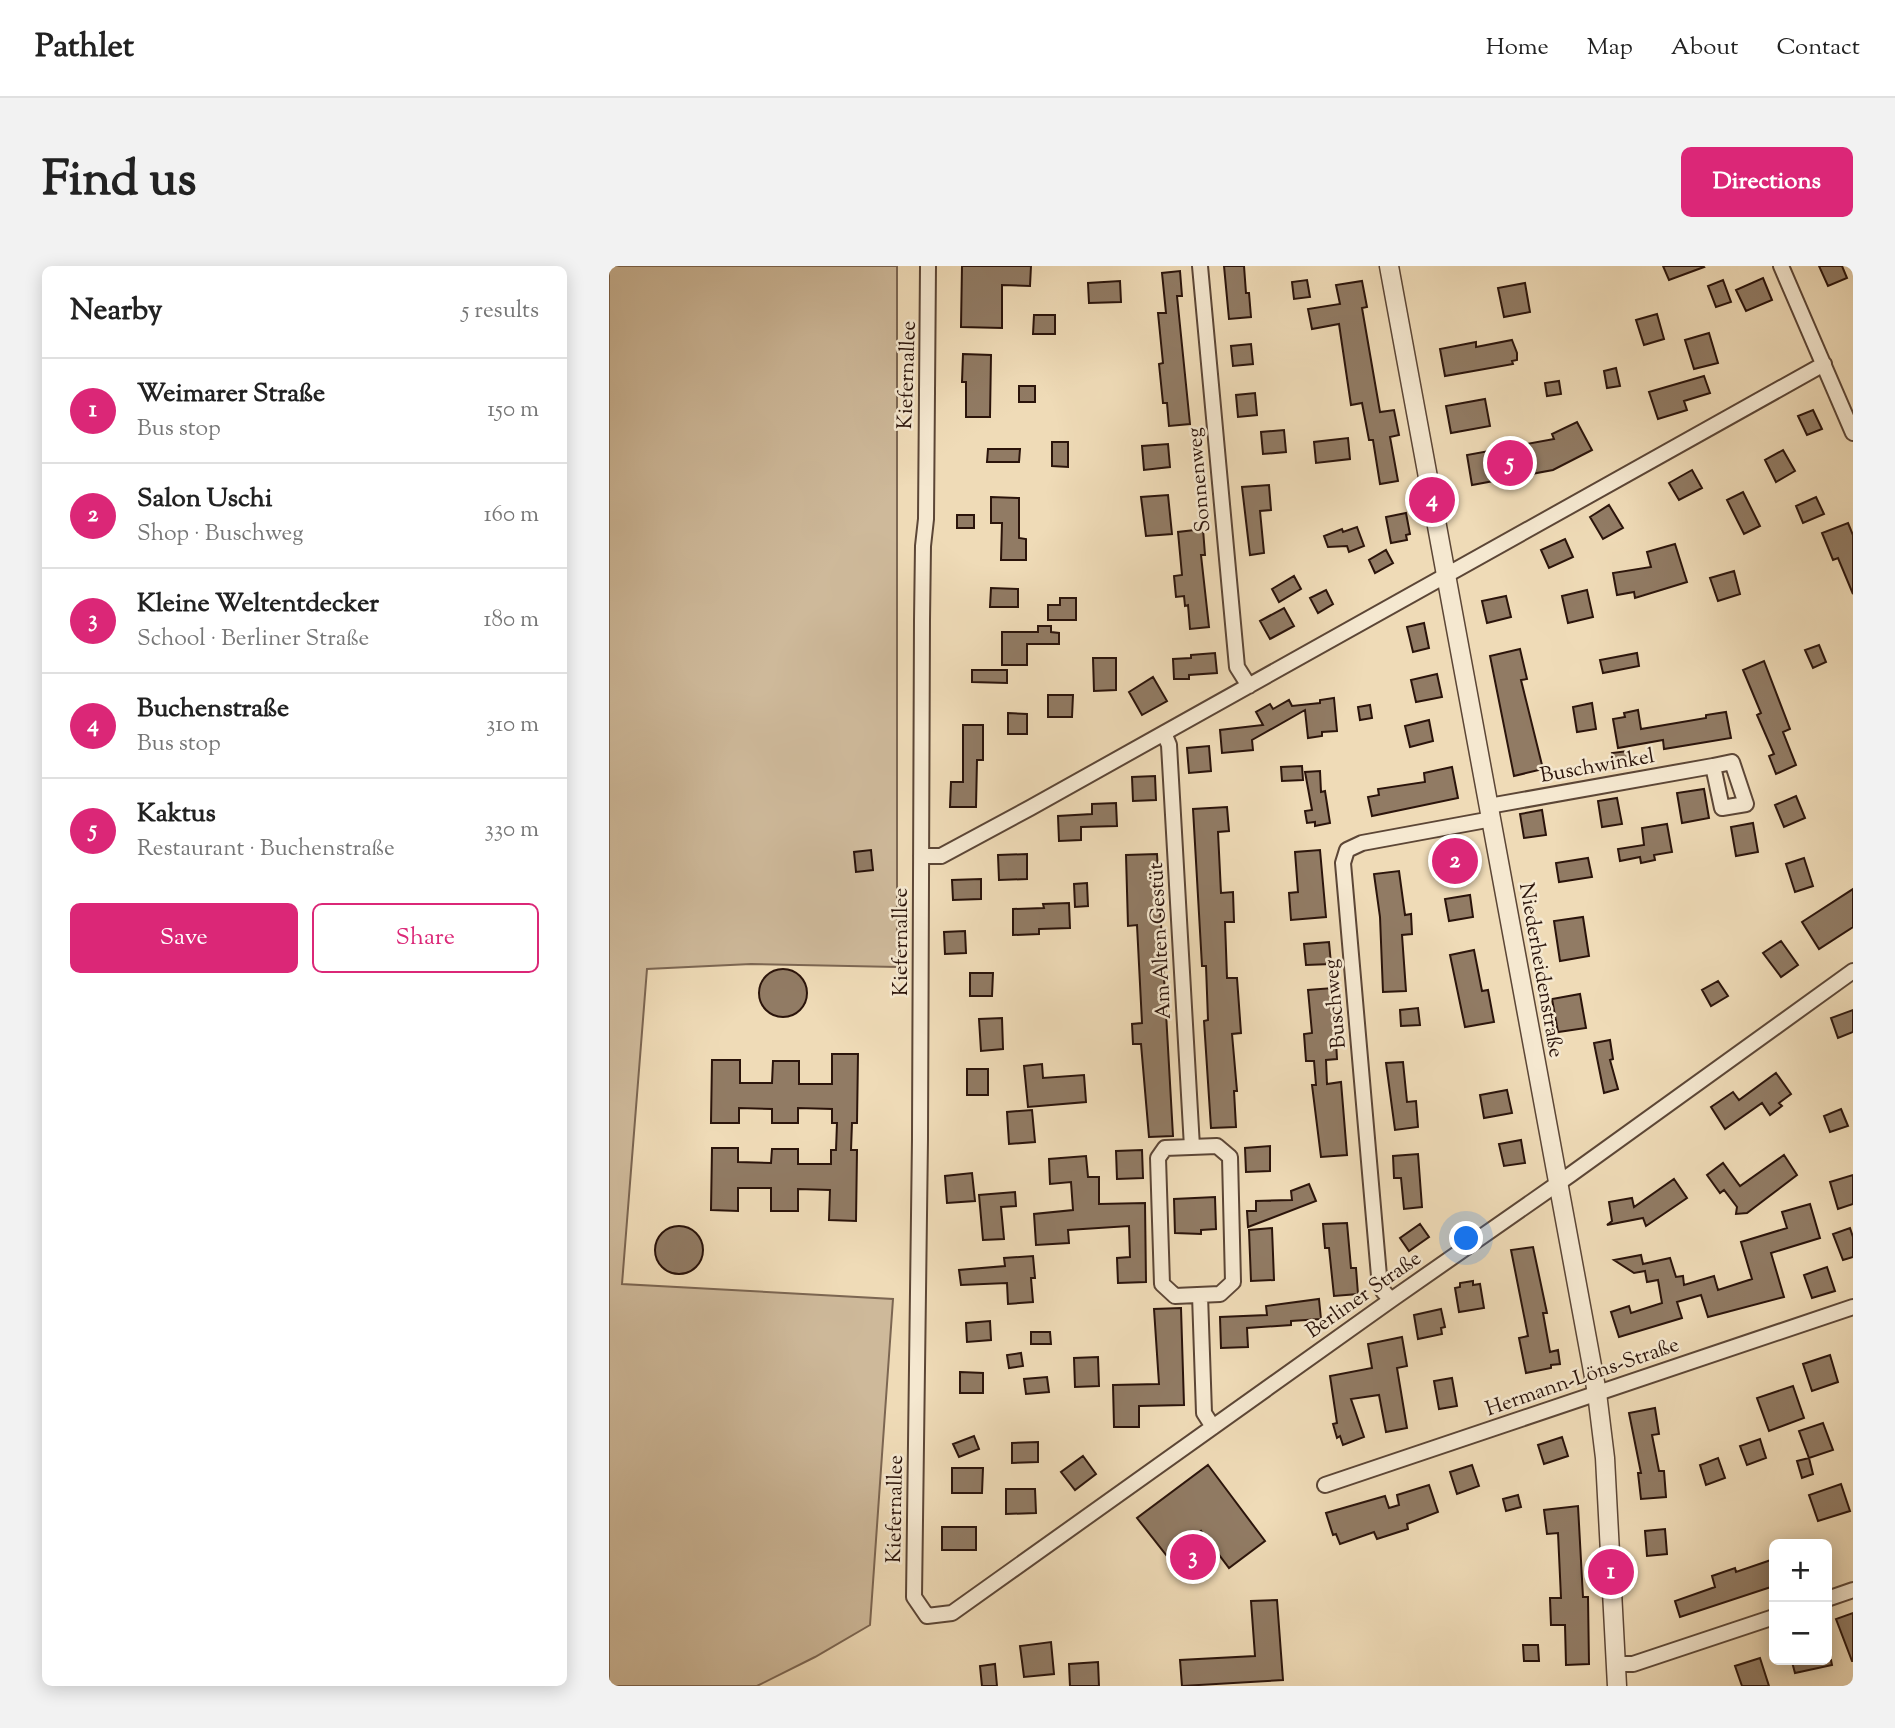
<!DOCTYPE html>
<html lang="en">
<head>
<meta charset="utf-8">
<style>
  body { margin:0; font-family:"Sorts Mill Goudy",serif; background:#f2f2f2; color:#222 }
  .controls { position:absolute; right:21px; bottom:21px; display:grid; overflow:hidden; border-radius:10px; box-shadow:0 4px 18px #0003 }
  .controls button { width:63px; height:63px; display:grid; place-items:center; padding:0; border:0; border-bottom:2px solid #e0e0e0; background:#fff; color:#222; font:35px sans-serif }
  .you { position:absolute; left:858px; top:973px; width:24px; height:24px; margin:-18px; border:5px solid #fff; border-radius:50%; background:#1a73e8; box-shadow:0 0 0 10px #1a73e833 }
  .badge { display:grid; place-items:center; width:46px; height:46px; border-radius:50%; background:#db2777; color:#fff; font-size:23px; font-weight:700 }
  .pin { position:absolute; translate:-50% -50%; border:4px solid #fff; box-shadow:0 2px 7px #0006 }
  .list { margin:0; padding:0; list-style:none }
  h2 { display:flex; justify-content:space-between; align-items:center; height:91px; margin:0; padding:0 28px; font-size:30px }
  h2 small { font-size:23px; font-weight:400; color:#767676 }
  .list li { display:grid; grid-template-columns:46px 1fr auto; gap:21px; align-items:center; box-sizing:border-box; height:105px; padding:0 28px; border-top:2px solid #e0e0e0 }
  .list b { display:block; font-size:26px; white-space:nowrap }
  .list p { margin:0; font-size:23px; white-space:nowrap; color:#767676 }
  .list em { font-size:23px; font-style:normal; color:#767676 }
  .actions { display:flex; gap:14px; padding:21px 28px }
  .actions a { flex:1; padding:16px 0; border:2px solid #db2777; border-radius:10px; text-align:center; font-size:24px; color:#db2777 }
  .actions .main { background:#db2777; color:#fff }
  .map { position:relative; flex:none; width:1244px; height:1420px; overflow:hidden; border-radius:10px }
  header { display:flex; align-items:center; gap:42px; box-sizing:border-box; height:98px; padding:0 35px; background:#fff; border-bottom:2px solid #e0e0e0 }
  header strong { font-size:33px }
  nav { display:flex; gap:38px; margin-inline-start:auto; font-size:24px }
  .intro { display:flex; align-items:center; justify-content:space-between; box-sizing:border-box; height:168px; padding:0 42px }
  h1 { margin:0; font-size:49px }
  .button { padding:18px 32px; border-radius:10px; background:#db2777; color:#fff; font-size:24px; font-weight:700 }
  main { display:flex; gap:42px; padding:0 42px }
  aside { flex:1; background:#fff; border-radius:10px; box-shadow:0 4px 18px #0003 }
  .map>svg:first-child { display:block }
</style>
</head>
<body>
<header>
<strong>Pathlet</strong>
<nav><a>Home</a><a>Map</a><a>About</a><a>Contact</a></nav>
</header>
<div class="intro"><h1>Find us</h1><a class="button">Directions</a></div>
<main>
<aside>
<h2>Nearby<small>5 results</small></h2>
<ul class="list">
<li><span class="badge">1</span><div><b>Weimarer Straße</b><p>Bus stop</p></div><em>150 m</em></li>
<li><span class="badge">2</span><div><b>Salon Uschi</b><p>Shop · Buschweg</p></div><em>160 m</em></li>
<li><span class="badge">3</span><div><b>Kleine Weltentdecker</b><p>School · Berliner Straße</p></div><em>180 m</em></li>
<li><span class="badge">4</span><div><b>Buchenstraße</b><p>Bus stop</p></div><em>310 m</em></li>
<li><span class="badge">5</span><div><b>Kaktus</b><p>Restaurant · Buchenstraße</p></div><em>330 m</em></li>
</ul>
<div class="actions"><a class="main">Save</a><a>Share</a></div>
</aside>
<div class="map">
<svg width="1244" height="1420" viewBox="0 0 1244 1420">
  <rect width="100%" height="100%" fill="#efdbb7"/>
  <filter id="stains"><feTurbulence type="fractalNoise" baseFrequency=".00286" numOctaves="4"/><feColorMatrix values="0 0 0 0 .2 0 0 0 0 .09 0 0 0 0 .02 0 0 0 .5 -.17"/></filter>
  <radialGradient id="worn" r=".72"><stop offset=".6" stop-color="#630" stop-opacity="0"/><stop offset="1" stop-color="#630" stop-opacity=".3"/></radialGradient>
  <path fill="#ceb99a" stroke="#7c6652" stroke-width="2" d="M0,0H288V701L142,698L38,703L13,1018L284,1033L261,1359L206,1391L148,1420H0Z"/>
  <path fill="#917b64" stroke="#2b140b" stroke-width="2" d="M353,0H422L421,20L393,19V62L352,61Z
    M615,0H635L637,27H640L642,51L620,53Z
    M1054,0H1094L1095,1L1060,14Z
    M1210,0H1233L1238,12L1219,20Z
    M571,5L573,30H568L581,158L560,160L558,137H554L550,98L554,97L549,47H557L553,7Z
    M1154,12L1163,34L1137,45L1127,24Z
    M698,14L701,31L685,33L683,16Z
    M1114,14L1122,36L1107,41L1099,20Z
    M511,15L512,36L480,37L479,17Z
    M753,15L758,41L753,42L771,146L785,144L790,169L781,171L789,215L771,218L764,174H760L753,137L742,139L730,58L703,63L699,43L731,38L727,19Z
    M916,17L921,46L895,51L889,22Z
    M1048,48L1055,73L1035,79L1027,54Z
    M425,49H446V68H424Z
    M1100,67L1109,97L1085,103L1076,74Z
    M903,74L908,87V94L903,95L904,98L836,110L831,83L867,76V81Z
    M642,78L644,98L624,100L622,80Z
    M354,88L382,89L381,151H357V116H353Z
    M1007,102L1011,120L998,122L995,105Z
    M1095,110L1101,127L1075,135L1078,144L1049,153L1040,126Z
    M950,115L952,128L938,130L936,117Z
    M410,120H426V136H410Z
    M646,127L648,149L629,151L627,129Z
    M876,133L881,160L842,167L837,140Z
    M1204,144L1213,163L1198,169L1189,150Z
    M968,156L983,184L944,204L863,219L858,189L945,173L943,168Z
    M675,164L677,186L654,188L652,166Z
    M739,172L741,193L707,197L705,176Z
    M443,176H459V201L443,200Z
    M559,178L561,201L535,204L533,180Z
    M379,183H411L410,196H378Z
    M1174,184L1186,205L1167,216L1156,194Z
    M1083,204L1093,222L1070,234L1060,217Z
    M660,219L662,244L651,245L655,287L641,289L633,221Z
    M1134,226L1151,260L1135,268L1118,234Z
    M559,229L563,268L537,270L532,231Z
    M382,231L410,232V272L417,273V294H392L393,257H382Z
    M1207,231L1215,248L1194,257L1187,240Z
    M1000,239L1014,262L994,273L981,251Z
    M797,247L801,268L797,269L798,274L782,277L777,251Z
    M348,249H365V262H348Z
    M1239,257L1244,269V328L1229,292L1224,294L1213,267Z
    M748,261L755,280L740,286L738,280L719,281L715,270L733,263L734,266Z
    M594,263L596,289H592L600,361L581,363L579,339L576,340L575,330L567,331L565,310L573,309L569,266Z
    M956,273L964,291L940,302L932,284Z
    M1066,278L1078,316L1026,332L1025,326L1008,329L1004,307L1042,301L1038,286Z
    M777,284L784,297L766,307L760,294Z
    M1125,305L1131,328L1109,335L1101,312Z
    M685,310L692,323L670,336L663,323Z
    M382,322L409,323V341H381Z
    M717,324L724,338L709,347L701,332Z
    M978,324L984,351L959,357L953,330Z
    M897,330L902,351L878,357L873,335Z
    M451,332H467V354H439V339H451Z
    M675,342L685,360L661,373L651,355Z
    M815,357L820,382L804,386L798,361Z
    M429,360H442V366L450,367V378H418V399H393V366H429Z
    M1210,379L1217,396L1204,402L1196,384Z
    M911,383L918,413L912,414L934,503L905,510L881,390Z
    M606,387L608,407L580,409V413H565L564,393L582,392V389Z
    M1028,387L1030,400L994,407L991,394Z
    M484,392H507V424L485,425Z
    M1155,395L1181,463L1174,466L1187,499L1167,508L1160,490L1165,488L1148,449L1152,447L1134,404Z
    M363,404H398V417L363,416Z
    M828,408L833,431L807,436L802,414Z
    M544,411L558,435L533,449L520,426Z
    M439,429H464L463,451H439Z
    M725,432L728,465L713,466V470L699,472L696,444L643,474L644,484L613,487L611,464L654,459L647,446L661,438L664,443L680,434L683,440L711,437V434Z
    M983,437L987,463L968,466L964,441Z
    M761,439L763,452L751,454L749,441Z
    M1029,444L1032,463L1097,452V449L1117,446L1122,472L1055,483L1054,474L1009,482L1004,453L1016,451L1015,447Z
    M399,447L418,448V468H399Z
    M820,454L824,475L801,481L796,460Z
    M354,459H374V494H368L367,541H341L342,516H354Z
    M600,480L602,505L580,507L578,482Z
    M1018,485L1021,500L1006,503L1003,487Z
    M693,500L694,514L673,515L672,501Z
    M843,501L849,532L763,550L759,531L770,529L769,523L816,516L815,507Z
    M711,505L712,526L716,525L721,557L706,560V556L698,557L696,545L703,544L696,506Z
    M546,510L547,534L524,535L523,511Z
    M1095,523L1100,552L1073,557L1068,527Z
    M1187,530L1196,552L1175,561L1166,539Z
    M1008,532L1013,558L993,561L989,535Z
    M507,537L508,560L472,561V574L450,575L449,550L483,548V538Z
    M618,541L620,565L609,566L612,627L624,626L625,656H616L618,712H628L632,767L623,768L628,825H625L627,861L602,862L595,755L599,754L597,700H593L584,543Z
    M933,544L937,569L915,572L911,548Z
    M1144,557L1149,586L1127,590L1122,561Z
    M1058,558L1063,586L1045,589L1046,594L1032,597L1031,591L1011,595L1009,583L1035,579L1033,562Z
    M854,581L858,604L837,608L833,585Z
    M262,584L264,604L247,606L245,586Z
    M711,584L717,651L682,654L680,627L689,626L686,586Z
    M418,588V613L390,614L389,589Z
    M548,588L564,870L540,871L532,778H524L523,758L533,757L528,659L519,660L517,589Z
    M979,592L983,611L950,616L947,597Z
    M1195,592L1204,620L1186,626L1177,598Z
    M790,605L796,649L802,648L803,668L793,669L797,725L774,726L771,651L765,608Z
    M372,613V633L344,634L343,614Z
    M478,617L479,640L466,641L465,618Z
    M1244,623V661L1210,683L1193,656Z
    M861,629L864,651L840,655L836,633Z
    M460,637L461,662L430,663V668L404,669V643L435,642L434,638Z
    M974,651L980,690L951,695L945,655Z
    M356,665L357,687L336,688L335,666Z
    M1172,675L1189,699L1172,711L1154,687Z
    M720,676L722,698L697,699L695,678Z
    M865,684L873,725L879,724L885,756L856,761L841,689Z
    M150 727a24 24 0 1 1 48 0a24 24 0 1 1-48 0Z
    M361,707H384L383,730H361Z
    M1109,715L1119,730L1102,740L1093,724Z
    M724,722L728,793L717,794L718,818L732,816L738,889L712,891L703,819H707L705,795H697L695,768L703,767L699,724Z
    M971,728L977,762L949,766L943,733Z
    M809,742L811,759L792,760L791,744Z
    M1244,744V766L1229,772L1222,752Z
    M393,752L394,783L372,785L370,753Z
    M1001,774L1004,793L1001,794L1009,823L995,827L985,777Z
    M223,788H249L248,857H243L242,884H248L247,955L220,954L221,924L189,923V945H162V922H129V945L102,944L103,882H129V896L162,897L163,883H189V898H222V884H227L228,857H223V843L189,842V857H163V843L130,842V857H102L103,794H131V817H163L164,795H190V818H223Z
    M794,796L798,836L807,835L809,861L786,864L777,797Z
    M433,798L434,812L475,809L477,836L419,841L415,800Z
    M358,803H379V829H358Z
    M1167,807L1182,828L1170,837L1173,840L1161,849L1153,837L1116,863L1102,841L1124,826L1130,834Z
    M898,824L903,847L875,852L871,829Z
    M1232,843L1239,860L1221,866L1215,850Z
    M423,844L426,876L400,878L398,846Z
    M912,874L916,897L895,900L890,878Z
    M661,880V905L637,906L636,882Z
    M533,884L534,912L508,913L507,885Z
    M809,888L813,941L795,943L792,912H785L784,890Z
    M1175,889L1188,909L1138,947L1127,948L1128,941L1115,924L1111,927L1098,909L1114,897L1131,920Z
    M477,890L479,911H490V938L536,937L537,1016L509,1017L508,992L521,991L520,960L459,964L460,977L427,979L425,948L464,944L462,916L441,918L440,893Z
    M363,907L366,935L338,937L336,910Z
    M1244,909V938L1229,943L1221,916Z
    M1065,913L1078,932L1037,960L1034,952L998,959L1003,955L1000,936L1023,932L1025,941Z
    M700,918L707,935L639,961L638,945H647V935L683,934L682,925Z
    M406,926L407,940L392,941L395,973L374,974L370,929Z
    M606,931L607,963L592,964V968L566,967L565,933Z
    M1201,938L1211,972L1162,987L1175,1031L1099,1051L1092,1029L1068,1036L1073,1052L1010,1071L1002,1046L1020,1040L1022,1047L1053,1037L1049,1014L1038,1016L1036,1005L1025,1007L1005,994L1032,989L1034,998L1061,992L1067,1011L1074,1010L1075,1019L1105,1010L1109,1024L1143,1013L1132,976L1178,962L1173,946Z
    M738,957L742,1002H747L749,1028L725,1030L720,982H716L714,958Z
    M811,958L820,971L800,985L791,972Z
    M46 984a24 24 0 1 1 48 0a24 24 0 1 1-48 0Z
    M663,962L665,1014L642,1015L640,964Z
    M1241,962L1244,971V991L1234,994L1224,968Z
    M924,981L938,1047H934L941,1086L949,1084L951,1098L942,1099V1102L917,1107L910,1072L919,1070L902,984Z
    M424,990L426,1012H422L424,1036L399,1038L398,1017L352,1019L350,1004L396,1000L395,992Z
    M1218,1001L1226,1025L1203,1032L1195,1009Z
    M864,1015V1019L871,1018L875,1042L850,1046L846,1022L851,1021V1017Z
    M710,1033L712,1053L682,1055V1059L638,1062L639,1081L612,1082L611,1051L658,1049L657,1040Z
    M572,1042L575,1139L530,1140V1161H505L504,1119L550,1118L545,1043Z
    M832,1043L836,1061L832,1062L833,1068L809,1073L805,1049Z
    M381,1055L382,1074L358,1076L357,1057Z
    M422,1066H441L442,1078H422Z
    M793,1071L798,1100L788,1102L798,1162L777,1166L770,1129L742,1133L755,1171L734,1179L731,1170L728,1172L724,1158L728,1157L721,1110L763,1102L759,1078Z
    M412,1087L414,1100L400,1102L398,1089Z
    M1221,1089L1229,1116L1203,1125L1194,1098Z
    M489,1091L490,1120L466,1121L465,1092Z
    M351,1106L374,1107V1127H351Z
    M438,1111L440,1126L417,1128L415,1113Z
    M843,1112L848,1140L830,1143L825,1115Z
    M1184,1120L1195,1152L1160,1165L1148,1132Z
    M1046,1142L1050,1168L1043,1169L1050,1205H1055L1057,1231L1032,1233L1029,1207H1032L1020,1147Z
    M1214,1157L1224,1184L1200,1192L1190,1165Z
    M365,1170L370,1183L350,1191L344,1178Z
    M953,1171L959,1190L935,1198L929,1179Z
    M1151,1173L1157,1192L1138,1199L1131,1180Z
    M429,1176V1196L403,1197V1177Z
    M474,1190L487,1208L466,1224L452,1206Z
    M1109,1192L1116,1212L1097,1219L1091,1199Z
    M1200,1192L1204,1208L1193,1212L1188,1195Z
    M599,1199L656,1275L620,1302L592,1265L558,1290L528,1252Z
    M863,1199L870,1220L848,1228L841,1206Z
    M343,1202H374L373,1227H343Z
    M1232,1218L1241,1245L1209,1255L1200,1229Z
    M820,1219L829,1246L798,1258L799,1263L768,1273L765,1266L731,1278L727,1268L724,1269L717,1247L776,1230L780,1242L790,1239L788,1229Z
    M397,1223H426L427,1247L397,1248Z
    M909,1229L912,1241L897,1245L894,1233Z
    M969,1240L974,1331H979L980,1398L957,1399L956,1359H942L941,1332H952L949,1267L938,1268L935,1244Z
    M333,1261H367V1284H333Z
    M1056,1263L1058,1288L1038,1290L1036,1265Z
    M1165,1293V1320L1071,1351L1066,1335L1106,1321L1103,1310L1126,1302L1127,1306Z
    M668,1334L674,1414L573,1420L571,1394L646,1390L642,1335Z
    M1244,1347V1395H1243L1227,1353Z
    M442,1376L445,1408L415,1411L411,1380Z
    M914,1379H929L930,1395H915Z
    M1151,1392L1160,1420H1133L1126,1400Z
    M1193,1394H1222L1223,1399L1186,1407L1183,1396Z
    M489,1396L490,1420H461L460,1398Z
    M386,1398L388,1420H373L371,1400Z"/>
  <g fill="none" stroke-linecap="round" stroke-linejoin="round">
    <g stroke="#5c4636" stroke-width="18">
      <path id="minor" d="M319,0L317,253L314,280L313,354L311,873L305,1331L318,1350L343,1347L782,1034L961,909L1244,705
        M591,0L628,401L640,420
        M1172,0L1244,167
        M555,467L560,479L583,881
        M880,540L1104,500L1113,542L1137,538L1123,496L1104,500
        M312,590H332L421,542L1215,98
        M608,880L621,891L624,1016L611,1028L566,1030L553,1018L549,892L556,882Z
        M591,1029L595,1147L604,1161
        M782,1034L774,1025L770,1010L734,597L738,584L753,577L883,553
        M716,1219L1244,1041
        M1218,1333L1244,1324
        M1007,1398H1024L1165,1351"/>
    </g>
    <g stroke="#5c4636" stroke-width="21">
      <path id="tertiary" d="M780,0L988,1127L996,1192L1008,1420"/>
    </g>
    <use href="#minor" stroke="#f5e8d0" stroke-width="14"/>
    <use href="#tertiary" stroke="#f5e8d0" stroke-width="18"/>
  </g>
  <g text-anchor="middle" stroke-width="5" stroke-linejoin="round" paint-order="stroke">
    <g font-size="21" fill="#2b140b" stroke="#f5e8d0">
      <text transform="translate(297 109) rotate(-88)" y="7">Kiefernallee</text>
      <text transform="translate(589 214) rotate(-95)" y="7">Sonnenweg</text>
      <text transform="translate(988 499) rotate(-10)" y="7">Buschwinkel</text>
      <text transform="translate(550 675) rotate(-93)" y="7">Am Alten Gestüt</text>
      <text transform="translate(291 676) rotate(-90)" y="7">Kiefernallee</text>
      <text transform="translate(933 704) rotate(80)" y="7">Niederheidenstraße</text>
      <text transform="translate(725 738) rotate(-95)" y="7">Buschweg</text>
      <text transform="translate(754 1028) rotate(-35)" y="7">Berliner Straße</text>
      <text transform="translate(973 1110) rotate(-19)" y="7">Hermann-Löns-Straße</text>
      <text transform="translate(285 1243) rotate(-89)" y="7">Kiefernallee</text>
    </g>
  </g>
  <rect width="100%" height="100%" filter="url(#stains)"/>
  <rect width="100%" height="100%" fill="url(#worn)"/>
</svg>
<div class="controls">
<button>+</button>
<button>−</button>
</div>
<div class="you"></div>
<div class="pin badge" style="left:1002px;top:1306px">1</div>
<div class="pin badge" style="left:846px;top:595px">2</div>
<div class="pin badge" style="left:584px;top:1291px">3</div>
<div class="pin badge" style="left:823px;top:234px">4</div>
<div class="pin badge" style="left:901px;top:197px">5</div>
</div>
</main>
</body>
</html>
